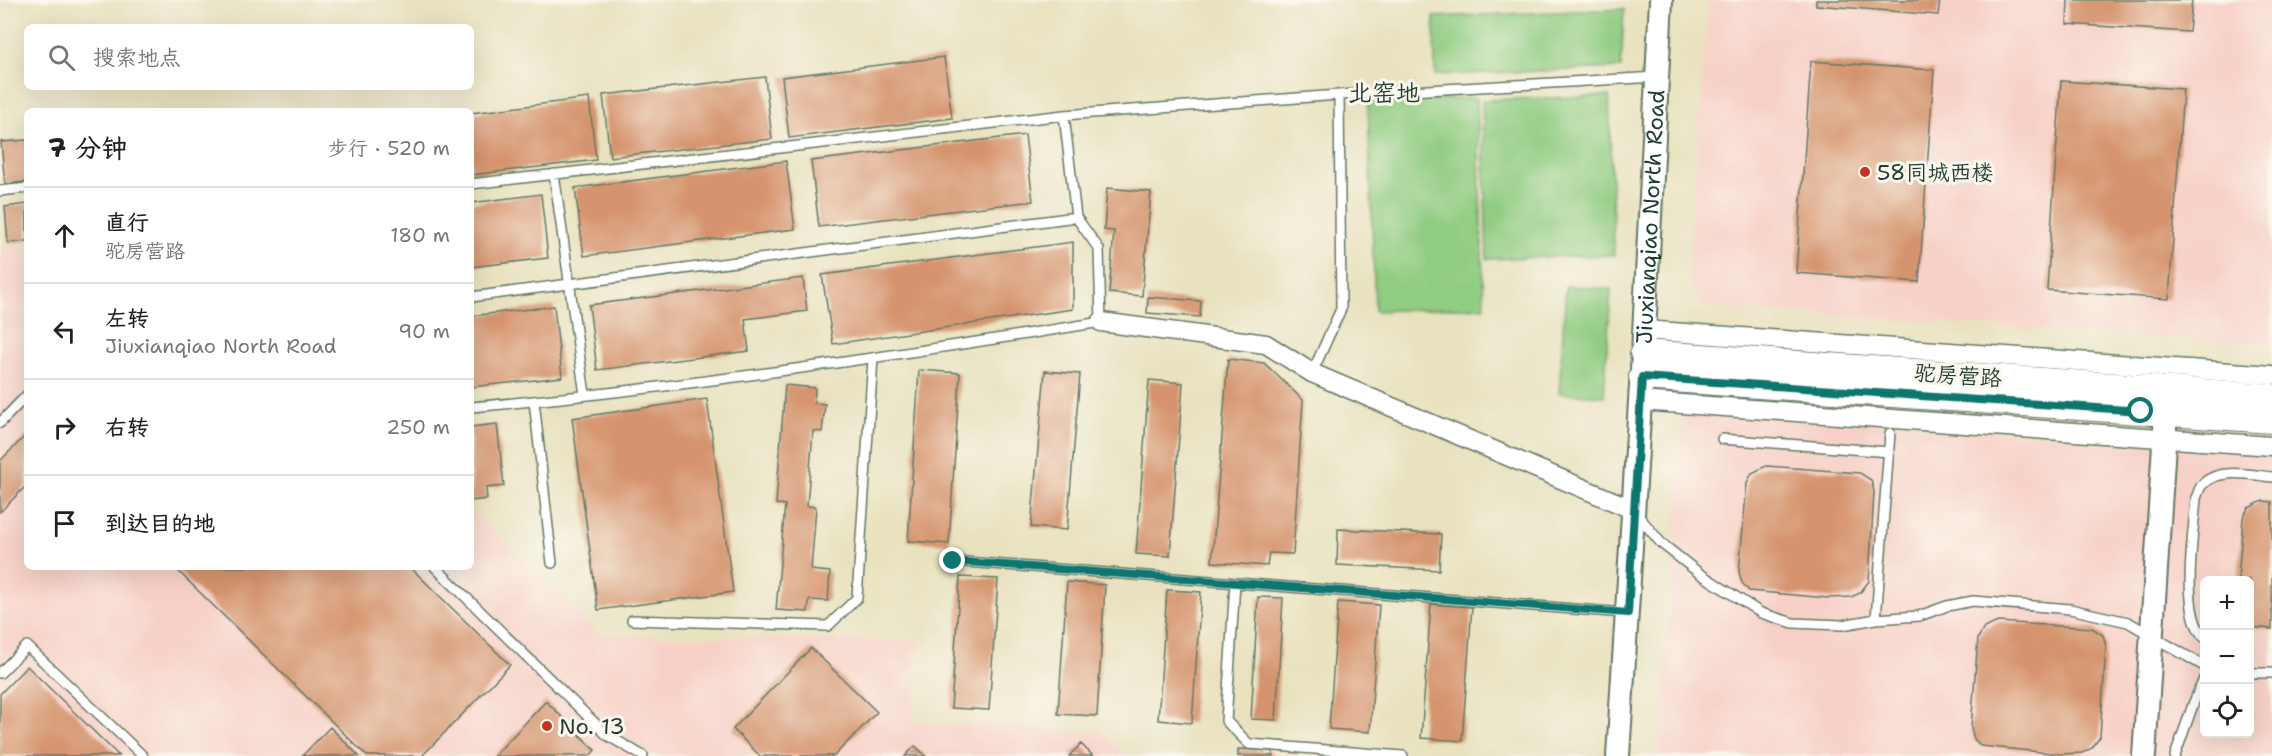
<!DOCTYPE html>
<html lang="zh">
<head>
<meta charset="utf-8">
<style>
  body { margin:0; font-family:"Shantell Sans","LXGW WenKai TC",sans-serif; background:#f2f2f2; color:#222 }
  .controls { position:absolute; right:18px; bottom:18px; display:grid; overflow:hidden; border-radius:9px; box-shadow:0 6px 24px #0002 }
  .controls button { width:54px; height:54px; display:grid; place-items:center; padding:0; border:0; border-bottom:2px solid #e0e0e0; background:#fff; color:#222; font:30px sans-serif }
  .stop { position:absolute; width:18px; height:18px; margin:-14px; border:4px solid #0f766e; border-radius:50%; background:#fff }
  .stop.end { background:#0f766e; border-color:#fff; box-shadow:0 2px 6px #0008 }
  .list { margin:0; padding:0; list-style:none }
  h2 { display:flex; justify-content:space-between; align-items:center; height:78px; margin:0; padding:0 24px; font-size:26px }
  h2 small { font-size:20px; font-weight:400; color:#767676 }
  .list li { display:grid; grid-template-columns:39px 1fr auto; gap:18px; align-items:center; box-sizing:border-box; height:96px; padding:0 24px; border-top:2px solid #e0e0e0 }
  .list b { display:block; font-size:22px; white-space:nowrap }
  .list p { margin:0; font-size:20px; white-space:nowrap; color:#767676 }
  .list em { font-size:20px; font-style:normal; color:#767676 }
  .icon { flex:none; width:33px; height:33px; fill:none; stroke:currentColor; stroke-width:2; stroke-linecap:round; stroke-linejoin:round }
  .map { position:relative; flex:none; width:2272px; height:756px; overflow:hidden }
  .search { position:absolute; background:#fff; box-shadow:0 6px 24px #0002; left:24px; top:24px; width:450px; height:66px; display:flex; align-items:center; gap:15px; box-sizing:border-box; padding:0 21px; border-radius:9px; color:#767676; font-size:22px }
  .panel { position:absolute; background:#fff; box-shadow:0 6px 24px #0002; left:24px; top:108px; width:450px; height:462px; border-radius:9px }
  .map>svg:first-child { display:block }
</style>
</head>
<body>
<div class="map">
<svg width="2272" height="756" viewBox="0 0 2272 756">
  <rect width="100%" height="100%" fill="#fbf7ec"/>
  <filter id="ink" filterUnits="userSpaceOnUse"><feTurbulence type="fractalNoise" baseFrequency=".0167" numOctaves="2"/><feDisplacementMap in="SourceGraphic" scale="12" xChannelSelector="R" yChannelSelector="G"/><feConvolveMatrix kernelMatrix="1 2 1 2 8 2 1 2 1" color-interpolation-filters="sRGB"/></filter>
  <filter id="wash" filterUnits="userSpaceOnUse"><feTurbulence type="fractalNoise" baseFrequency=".008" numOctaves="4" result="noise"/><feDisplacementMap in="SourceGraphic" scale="24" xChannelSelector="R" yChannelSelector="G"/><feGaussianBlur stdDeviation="1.35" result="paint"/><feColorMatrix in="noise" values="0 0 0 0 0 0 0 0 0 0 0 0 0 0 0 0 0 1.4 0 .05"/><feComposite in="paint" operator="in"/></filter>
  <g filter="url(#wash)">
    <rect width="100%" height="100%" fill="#e8e2bf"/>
    <path fill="#f7d1c8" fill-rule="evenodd" d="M1707,0H2272V345L1704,307L1688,282Z
      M27,244V567H471V508L599,635L917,641L913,722L1101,731L1125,756H0V247Z
      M1684,410L2272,450V756H1658ZM2204,580H2250V734H2204Z"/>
    <path fill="#90cc81" stroke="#58845a" stroke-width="1.5" d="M1624,9L1621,68L1435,75L1434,17Z
      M1609,96L1614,255L1487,259L1482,100Z
      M1477,98L1484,307L1375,311L1368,102Z
      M1566,286L1611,289L1604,396L1559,393Z"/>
    <g id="blocks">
      <path fill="#d5946e" d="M1816,0H1940L1938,15L1816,5Z
        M2068,0H2192L2189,32L2067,24Z
        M944,57L952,118L789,138L782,77Z
        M1811,61L1934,70L1919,282L1796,273Z
        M765,77L772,139L610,157L603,95Z
        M2061,81L2183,89L2169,299L2047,290Z
        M589,98L596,160L471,175V113Z
        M1025,135L1033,201L819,227L811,161Z
        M27,140V182L5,184L1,142Z
        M786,161L795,229L584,256L575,188Z
        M1107,188L1151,192L1142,296L1109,293L1114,231L1104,230Z
        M541,194L548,258L471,267V203Z
        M27,204V241L8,243L5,207Z
        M1073,242V309L833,344L822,275Z
        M803,278L807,311L745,319L749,351L597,370L589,305Z
        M1148,297L1201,301L1200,317L1147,313Z
        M554,306L562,377L471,387V316Z
        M1228,359L1264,363L1303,400L1293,554L1269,553L1267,566L1212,562Z
        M919,370L960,373L949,544L908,541Z
        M1045,371L1080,374L1067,530L1031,527Z
        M1149,380L1183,383L1170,556L1136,554Z
        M785,385L815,388L814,403L825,404L822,432L813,431L807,506L816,507L811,570L830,572L828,601L809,600L808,612L776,610L785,505L776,504Z
        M707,399L733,592L598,610L572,418Z
        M497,424L504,486L486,488L487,499L471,501V427Z
        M27,434V485L0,512V461Z
        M1766,466L1860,473L1871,480L1874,491L1869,581L1860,593L1851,597L1828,598L1749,591L1742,583L1739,572L1747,483L1752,473Z
        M2263,501L2272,502V629L2250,627V580H2238L2243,518L2248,508Z
        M1338,529L1441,534L1439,570L1337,565Z
        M174,567H410L510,665L422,756H367Z
        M960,577L998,579L989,710L951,708Z
        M1067,582L1105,585L1097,716L1058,714Z
        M1167,590L1201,592L1192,723L1158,720Z
        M1258,597L1283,598L1276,720L1251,719Z
        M1338,602L1379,605L1370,732L1329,729Z
        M1431,604L1472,607L1462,741L1421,738Z
        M1998,622L2092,628L2103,635L2106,646L2100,737L2092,748L2082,753L2060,754L1981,746L1974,739L1971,728L1978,638L1984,628Z
        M811,648L877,712L834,756H760L733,729Z
        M27,666L119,756H0V694Z
        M546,701L595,750L590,756H494Z
        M330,727L359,756H302Z
        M1081,744L1093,756H1069Z
        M915,746L926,756H905Z
        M1238,749L1273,751V756H1238Z"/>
    </g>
  </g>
  <g filter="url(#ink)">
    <use href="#blocks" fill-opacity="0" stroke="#657765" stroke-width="1.5"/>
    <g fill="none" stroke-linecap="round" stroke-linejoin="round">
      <g stroke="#657765" stroke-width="12">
        <path id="service" d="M554,174L585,395
          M471,184L1064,115L1339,95L1657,77
          M0,191L27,188
          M471,297L1076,217
          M1312,373L1341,309L1339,95
          M534,401L552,563
          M471,407C682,388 892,356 1101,322L1099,249L1076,217L1064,115
          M0,423L27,395
          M1722,439L1889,452
          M1636,513L1661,543L1699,573L1761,613L1793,623L1842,625L1876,619L1890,433
          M953,561L1625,613
          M435,567L607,735L643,756
          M1235,583L1226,721L1249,744L1403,756
          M1876,619L1919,616L1947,606L1973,601L2070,609L2128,622L2204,666
          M632,620L828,626L857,598L873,359
          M2204,637C2180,614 2194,530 2196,498C2198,494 2199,488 2202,485C2217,467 2252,475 2272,477
          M0,673L27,646L143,756
          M2250,673H2272
          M2175,756L2194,702L2204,679"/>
      </g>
      <g stroke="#657765" stroke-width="21">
        <path id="minor" d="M1101,322L1266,344L1312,373L1634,510
          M1644,330L2272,375
          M1640,401L2272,446"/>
      </g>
      <g stroke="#657765" stroke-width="26">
        <g id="tertiary">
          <path id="s1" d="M1618,756L1643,353L1661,0"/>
          <path d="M2144,756L2166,413"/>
        </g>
      </g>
      <g stroke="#657765" stroke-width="28">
        <path id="secondary" d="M1643,353L2272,397
          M1642,377L2272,420"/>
      </g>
      <use href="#service" stroke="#fff" stroke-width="9"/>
      <use href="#minor" stroke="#fff" stroke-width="18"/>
      <use href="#tertiary" stroke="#fff" stroke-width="22"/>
      <use href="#secondary" stroke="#fff" stroke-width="26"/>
    </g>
  </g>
  <g fill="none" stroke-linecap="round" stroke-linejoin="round" filter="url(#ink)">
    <path stroke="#0f766e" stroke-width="8" d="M953,561L1628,613L1642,377L2141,411"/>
  </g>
  <g fill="#c8321e" stroke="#fbf7ec" stroke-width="2">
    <circle cx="1865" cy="172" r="6"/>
    <circle cx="547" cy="726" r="6"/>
  </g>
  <g text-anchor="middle" stroke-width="6" stroke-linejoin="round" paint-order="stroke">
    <g font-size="22" fill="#1f3d34" stroke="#fbf7ec" text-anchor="start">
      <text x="1877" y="180">58同城西楼</text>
      <text x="559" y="734">No. 13</text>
    </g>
    <g font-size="22" fill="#1f3d34" stroke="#fbf7ec">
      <text dy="8" stroke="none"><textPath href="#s1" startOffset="540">Jiuxianqiao North Road</textPath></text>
      <text transform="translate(1958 375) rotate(4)" y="8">驼房营路</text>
    </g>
    <g font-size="24" fill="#1f3d34" stroke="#fbf7ec">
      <text x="1384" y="101">北窑地</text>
    </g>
  </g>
</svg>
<div class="controls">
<button>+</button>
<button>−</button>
<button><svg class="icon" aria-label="locate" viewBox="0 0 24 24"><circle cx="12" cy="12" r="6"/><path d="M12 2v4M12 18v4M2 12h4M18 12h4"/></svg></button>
</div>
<div class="stop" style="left:2141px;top:411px"></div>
<div class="stop end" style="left:953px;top:561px"></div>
<div class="search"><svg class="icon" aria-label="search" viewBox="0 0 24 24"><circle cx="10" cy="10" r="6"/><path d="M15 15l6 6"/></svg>搜索地点</div>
<section class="panel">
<h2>7 分钟<small>步行 · 520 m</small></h2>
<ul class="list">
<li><svg class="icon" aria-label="ahead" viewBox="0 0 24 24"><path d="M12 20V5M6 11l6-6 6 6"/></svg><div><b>直行</b><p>驼房营路</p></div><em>180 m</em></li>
<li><svg class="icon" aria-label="left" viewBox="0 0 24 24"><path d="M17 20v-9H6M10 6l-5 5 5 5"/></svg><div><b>左转</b><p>Jiuxianqiao North Road</p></div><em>90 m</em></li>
<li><svg class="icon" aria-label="right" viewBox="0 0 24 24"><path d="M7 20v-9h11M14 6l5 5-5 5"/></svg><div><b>右转</b></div><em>250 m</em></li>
<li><svg class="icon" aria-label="arrive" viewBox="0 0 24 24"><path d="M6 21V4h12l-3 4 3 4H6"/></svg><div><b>到达目的地</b></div></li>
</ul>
</section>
</div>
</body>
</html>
